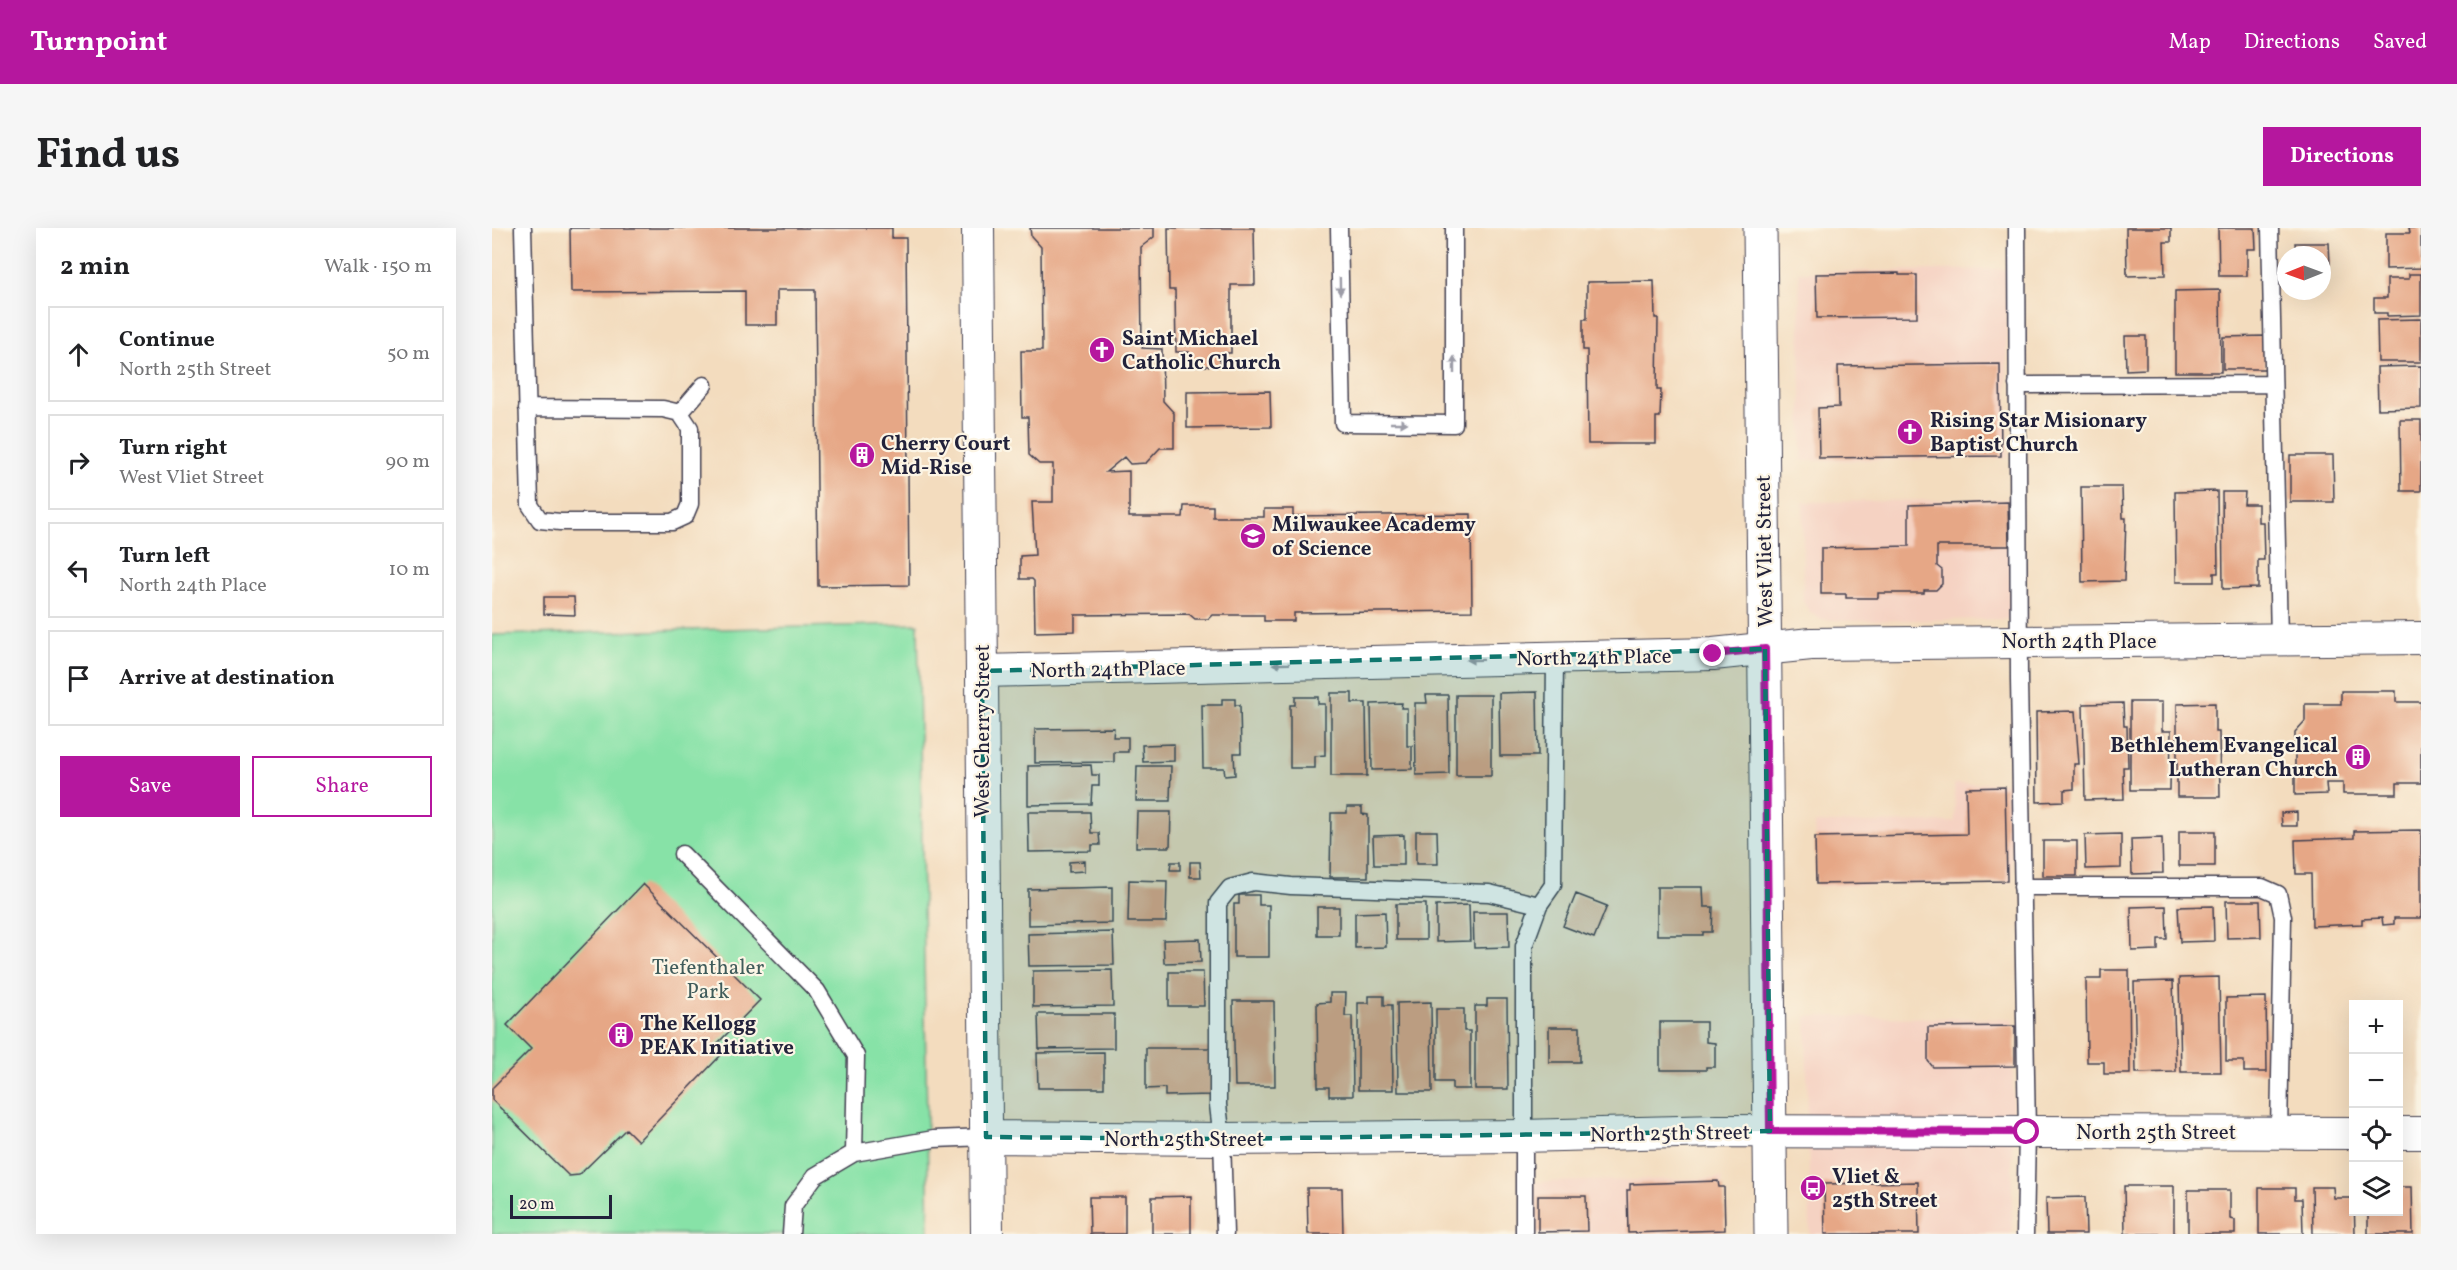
<!DOCTYPE html>
<html lang="en">
<head>
<meta charset="utf-8">
<style>
  body { margin:0; font-family:Vollkorn,serif; background:#f6f6f6; color:#202124 }
  .controls { position:absolute; right:18px; bottom:18px; display:grid; overflow:hidden; border-radius:0px; box-shadow:0 6px 24px #0002 }
  .controls button { width:54px; height:54px; display:grid; place-items:center; padding:0; border:0; border-bottom:2px solid #e0e0e0; background:#fff; color:#202124; font:30px sans-serif }
  .compass { position:absolute; left:1785px; top:18px; width:54px; height:54px; border-radius:50%; background:#fff; box-shadow:0 6px 24px #0002; rotate:269deg }
  .scale { position:absolute; left:18px; bottom:15px; width:102px; box-sizing:border-box; padding-left:6px; border:3px solid #22223b; border-top:0; font-size:16px; line-height:21px; white-space:nowrap; color:#22223b; -webkit-text-stroke:4px #fcf5e5; paint-order:stroke }
  .stop { position:absolute; width:18px; height:18px; margin:-14px; border:4px solid #b5179e; border-radius:50%; background:#fff }
  .stop.end { background:#b5179e; border-color:#fff; box-shadow:0 2px 6px #0008 }
  .list { margin:0; padding:0; list-style:none }
  h2 { display:flex; justify-content:space-between; align-items:center; height:78px; margin:0; padding:0 24px; font-size:26px }
  h2 small { font-size:20px; font-weight:400; color:#757577 }
  .list li { display:grid; grid-template-columns:39px 1fr auto; gap:18px; align-items:center; box-sizing:border-box; height:96px; margin:0 12px 12px; padding:0 12px; border:2px solid #e0e0e0; border-radius:0px }
  .list b { display:block; font-size:22px; white-space:nowrap }
  .list p { margin:0; font-size:20px; white-space:nowrap; color:#757577 }
  .list em { font-size:20px; font-style:normal; color:#757577 }
  .actions { display:flex; gap:12px; padding:18px 24px }
  .actions a { flex:1; padding:14px 0; border:2px solid #b5179e; border-radius:0px; text-align:center; font-size:21px; color:#b5179e }
  .actions .main { background:#b5179e; color:#fff }
  .icon { flex:none; width:33px; height:33px; fill:none; stroke:currentColor; stroke-width:2; stroke-linecap:round; stroke-linejoin:round }
  .map { position:relative; flex:none; width:1929px; height:1006px; overflow:hidden; border-radius:0px }
  header { display:flex; align-items:center; gap:36px; box-sizing:border-box; height:84px; padding:0 30px; background:#b5179e; color:#fff }
  header strong { font-size:28px }
  nav { display:flex; gap:33px; margin-inline-start:auto; font-size:21px }
  .intro { display:flex; align-items:center; justify-content:space-between; box-sizing:border-box; height:144px; padding:0 36px }
  h1 { margin:0; font-size:42px }
  .button { padding:15px 27px; border-radius:0px; background:#b5179e; color:#fff; font-size:21px; font-weight:700 }
  main { display:flex; gap:36px; padding:0 36px }
  aside { flex:1; background:#fff; border-radius:0px; box-shadow:0 6px 24px #0002 }
  .map>svg:first-child { display:block }
</style>
</head>
<body>
<header>
<strong>Turnpoint</strong>
<nav><a>Map</a><a>Directions</a><a>Saved</a></nav>
</header>
<div class="intro"><h1>Find us</h1><a class="button">Directions</a></div>
<main>
<aside>
<h2>2 min<small>Walk · 150 m</small></h2>
<ul class="list">
<li><svg class="icon" aria-label="ahead" viewBox="0 0 24 24"><path d="M12 20V5M6 11l6-6 6 6"/></svg><div><b>Continue</b><p>North 25th Street</p></div><em>50 m</em></li>
<li><svg class="icon" aria-label="right" viewBox="0 0 24 24"><path d="M7 20v-9h11M14 6l5 5-5 5"/></svg><div><b>Turn right</b><p>West Vliet Street</p></div><em>90 m</em></li>
<li><svg class="icon" aria-label="left" viewBox="0 0 24 24"><path d="M17 20v-9H6M10 6l-5 5 5 5"/></svg><div><b>Turn left</b><p>North 24th Place</p></div><em>10 m</em></li>
<li><svg class="icon" aria-label="arrive" viewBox="0 0 24 24"><path d="M6 21V4h12l-3 4 3 4H6"/></svg><div><b>Arrive at destination</b></div></li>
</ul>
<div class="actions"><a class="main">Save</a><a>Share</a></div>
</aside>
<div class="map">
<svg width="1929" height="1006" viewBox="0 0 1929 1006">
  <rect width="100%" height="100%" fill="#fcf5e5"/>
  <filter id="ink" filterUnits="userSpaceOnUse"><feTurbulence type="fractalNoise" baseFrequency=".0167" numOctaves="2"/><feDisplacementMap in="SourceGraphic" scale="12" xChannelSelector="R" yChannelSelector="G"/><feConvolveMatrix kernelMatrix="1 2 1 2 8 2 1 2 1" color-interpolation-filters="sRGB"/></filter>
  <filter id="wash" filterUnits="userSpaceOnUse"><feTurbulence type="fractalNoise" baseFrequency=".008" numOctaves="4" result="noise"/><feDisplacementMap in="SourceGraphic" scale="24" xChannelSelector="R" yChannelSelector="G"/><feGaussianBlur stdDeviation="1.35" result="paint"/><feColorMatrix in="noise" values="0 0 0 0 0 0 0 0 0 0 0 0 0 0 0 0 0 1.4 0 .05"/><feComposite in="paint" operator="in"/></filter>
  <g filter="url(#wash)">
    <rect width="100%" height="100%" fill="#f3dcbe"/>
    <path fill="#f5d2c2" d="M1514,41L1516,230L1310,233L1307,44Z
      M1518,271L1520,391L1354,393L1329,391L1318,385L1311,373V274Z
      M1518,555L1520,654L1325,658L1323,595L1463,594L1462,556Z
      M1314,788L1521,791L1520,1006H1318Z
      M1230,950V1006H1042V954Z"/>
    <path fill="#87e2a7" stroke="#548271" stroke-width="1.5" d="M426,396L437,1006H0V407Z"/>
    <g id="blocks">
      <path fill="#e6a786" d="M78,0H400V10H414L417,357L326,358L323,62H285V97H253V63L79,64Z
        M538,0H662V9L649,19L650,120L670,121L671,173L682,185V220H668L654,235L638,236L632,229L614,244L637,243V289H691L692,278H721V289H772V281H801V288L979,286L980,383L802,385V393H772V387H720L716,391H703L697,386L583,387V403L543,404L542,353L540,351H528V328L543,327L540,274H561V236H547L537,227L536,189H530L529,123H550L549,19L539,8Z
        M676,0H762L763,57H739V125H727L728,138H698L697,124H684L683,62H677Z
        M1634,0H1679V14H1672L1673,47L1635,48Z
        M1726,0H1763L1764,21H1755V48H1727Z
        M1917,0H1929V40L1894,41V5H1918Z
        M1803,15H1837L1838,36H1830V27H1804Z
        M1407,45V47H1425V89L1325,90L1324,46Z
        M1917,46H1929V87L1895,88V85H1882V70H1895V51H1917Z
        M1162,53L1163,90H1166L1165,162H1169L1168,189H1164V216H1096L1095,122H1091V91H1095V54Z
        M1728,62L1729,144H1683V63Z
        M1929,91V134H1886L1885,92Z
        M1633,108H1654V141L1634,142Z
        M1773,108V141H1731V109Z
        M1508,136L1509,228L1327,230L1326,180L1347,179L1346,138Z
        M1929,138V180L1886,181L1885,139Z
        M778,163L779,199L695,200V164Z
        M1908,192H1929V263H1909Z
        M1798,227H1841L1842,274H1798Z
        M1589,259H1630L1631,290H1634L1632,353L1590,354Z
        M1725,263L1726,345H1722V354H1684L1683,264Z
        M1730,264H1753L1752,276H1766V294H1771L1772,332H1766V360L1731,361Z
        M1516,274L1517,318H1445V338L1450,342V356L1444,362H1432V365H1386V370H1354V366H1329V320L1417,318V277Z
        M52,369H82L83,387L52,386Z
        M1849,463H1904V474H1929V555H1905V566H1851V555H1834L1835,566L1803,567V504L1813,493V476H1849Z
        M1045,464L1046,528H1008L1007,465Z
        M839,465H860V475H874L875,548H839Z
        M934,467H956L957,546L924,547L923,475H935Z
        M964,467H999V548H964Z
        M803,469H826V476H833V527L823,528V540H798V477H803Z
        M730,471H743V477H748L749,525H742L743,547L733,548L732,540H711L710,477H730Z
        M1638,474H1670V503H1679L1678,562H1638Z
        M910,475L909,480H915V518H920V541L880,542L879,476Z
        M1631,475L1632,498H1635L1636,539H1631L1632,571L1593,572L1591,476Z
        M1723,475V504H1727L1728,569H1685V476Z
        M1583,483L1587,536H1582V561L1572,562V573L1545,574L1544,484Z
        M622,500L621,509H636V524H622V534L543,535V501Z
        M682,516V533L651,534L650,517Z
        M599,537L600,547H607V558H600L599,576L536,577V538Z
        M645,538H679L678,573H644Z
        M1513,559L1515,653L1324,656L1323,609L1475,606L1474,560Z
        M855,579H870V586L876,587V649H838L839,585H855Z
        M536,584H598L599,605H607L608,617H600V623L537,624Z
        M645,584H679L678,619H644Z
        M1805,584V598H1790L1789,585Z
        M1929,602V690H1902V696L1891,697L1890,690L1870,691V696L1820,698L1819,646H1804L1803,612L1862,610V603Z
        M924,603H945L946,636H924Z
        M1687,603H1723V638H1687Z
        M1629,606V640L1594,641L1593,607Z
        M912,607V637H882L881,608Z
        M1670,610L1671,645L1640,646L1639,611Z
        M1551,613H1585V648H1551Z
        M593,633V643L577,644V634Z
        M679,634H688V642H678Z
        M698,634H708L709,649H698Z
        M637,652L675,653L674,694H636Z
        M151,656L268,772L223,818L231,825L146,913L134,901L87,947L77,948L0,872V860L39,821L15,797Z
        M620,659V695L536,697V661Z
        M1165,659H1211L1212,679H1221L1220,704H1211V707H1165Z
        M1084,666L1115,678L1102,710L1071,698Z
        M747,667H767V677H777V729H742V676H747Z
        M1734,673H1768L1769,709L1735,710Z
        M904,676H934V712H904Z
        M977,677L978,713L944,714V678Z
        M1674,678L1675,711H1666V722L1640,723L1639,679Z
        M1721,678L1722,713L1688,714L1686,679Z
        M825,679H847V707H825Z
        M893,684L894,719L863,720V685Z
        M981,684H1016L1017,719L982,720Z
        M621,704L622,737L537,738L536,706Z
        M708,711L709,734L672,735L671,712Z
        M620,742L621,778L541,779V743Z
        M1609,742H1637L1638,846H1612V834H1595L1594,751H1609Z
        M677,744H711L712,778H677Z
        M1727,749L1729,844H1689L1687,750Z
        M1681,753L1684,844L1644,845L1642,754Z
        M838,765H854L853,788H860L861,868H837V859H826L825,775L838,774Z
        M877,768H892V777H900L901,862H866V775H877Z
        M1774,769L1775,844H1752V833H1734V770Z
        M995,771H1015L1016,861H983V778H995Z
        M741,773H782L783,858H743Z
        M939,774L940,864H906L905,775Z
        M944,781H972V803H978V861H960V854H944Z
        M546,786H622V820L547,821Z
        M1168,794H1214V814L1223,815V839H1214V842H1168Z
        M1523,798V838L1441,839L1436,833V799Z
        M1057,799H1088V834H1057Z
        M654,820H719L720,867L673,868V860L654,861Z
        M612,824V860H546L545,825Z
        M1226,953L1227,959H1232L1233,1002L1136,1005L1135,962H1138V956Z
        M1426,954L1427,1006H1333L1332,956Z
        M1632,958H1682V1006H1633Z
        M1820,959H1841L1842,970H1862L1863,1006H1821Z
        M1906,959H1920L1921,1006H1876V984H1906Z
        M815,960H850L851,1006H816Z
        M1767,960H1803V971H1810L1811,1006H1767Z
        M1696,962H1738V991L1743,992V1006H1696Z
        M699,968V1006H660V969Z
        M1046,968H1094L1095,1003L1046,1004Z
        M597,969H633V1006H598Z
        M1593,969L1594,1006H1555L1554,970Z"/>
    </g>
  </g>
  <g filter="url(#ink)">
    <use href="#blocks" fill-opacity="0" stroke="#413e4f" stroke-width="1.5"/>
    <g fill="none" stroke-linecap="round" stroke-linejoin="round">
      <g stroke="#413e4f" stroke-width="19">
        <path id="service" d="M31,0L38,277L48,292L68,294H180L193,288L198,276V200L188,185L171,181L35,180
          M847,0L851,195L962,196V0
          M1525,0L1527,452L1535,904L1533,1006
          M1778,0L1787,411
          M1525,157L1781,156
          M188,185L212,157
          M190,626L325,763L364,828L362,925
          M1530,659H1770L1786,666L1791,689L1787,904
          M299,1006L301,978L323,948L362,925L442,911L494,909
          M733,1006L730,911L726,877V675L738,660L761,654L799,658L997,665L1047,677
          M1032,1006V718L1047,677L1061,657L1063,430"/>
      </g>
      <g stroke="#413e4f" stroke-width="34">
        <path id="minor" d="M486,0L495,1006
          M490,443L1221,426L1319,416L1929,410
          M1906,905H1929
          M494,909L730,911L1030,908L1226,903L1862,905"/>
      </g>
      <g stroke="#413e4f" stroke-width="35">
        <path id="tertiary" d="M1268,0L1279,1006"/>
      </g>
      <use href="#service" stroke="#fff" stroke-width="16"/>
      <use href="#minor" stroke="#fff" stroke-width="32"/>
      <use href="#tertiary" stroke="#fff" stroke-width="33"/>
    </g>
    <defs><path id="oneway-solid" d="M-6-.8H1V-3.2L6.5 0L1 3.2V.8H-6Z" transform="scale(1.5)"/></defs>
    <g fill="#9c9ca7">
      <use href="#oneway-solid" transform="translate(848 58) rotate(89)"/>
      <use href="#oneway-solid" transform="translate(962 137) rotate(-90)"/>
      <use href="#oneway-solid" transform="translate(907 195)"/>
      <use href="#oneway-solid" transform="translate(983 432) rotate(179)"/>
      <use href="#oneway-solid" transform="translate(789 436) rotate(179)"/>
    </g>
  </g>
  <g fill="none" stroke-linecap="round" stroke-linejoin="round" filter="url(#ink)">
    <path stroke="#b5179e" stroke-width="8" d="M1221,426L1273,421L1278,903L1535,904"/>
  </g>
  <path fill="#0f766e" fill-opacity="0.2" stroke="#0f766e" stroke-width="4.5" stroke-dasharray="12 8" stroke-linejoin="round" d="M1273,421L1278,903L730,911L494,909L490,443Z"/>
  <defs>
    <g id="church-disc" transform="scale(1.35)"><circle r="9.5" fill="#b5179e" stroke="#fcf5e5"/><path d="M-1.2-6h2.4v3.5h3.3v2.4h-3.3V6h-2.4V-.1h-3.3v-2.4h3.3Z" fill="#fff"/></g>
    <g id="building-disc" transform="scale(1.35)"><circle r="9.5" fill="#b5179e" stroke="#fcf5e5"/><path d="M-4-6H4V6H1V3H-1V6H-4ZM-2.5-4.3h1.7v1.8h-1.7ZM.8-4.3h1.7v1.8H.8ZM-2.5-1h1.7V.8h-1.7ZM.8-1h1.7V.8H.8Z" fill="#fff"/></g>
    <g id="school-disc" transform="scale(1.35)"><circle r="9.5" fill="#b5179e" stroke="#fcf5e5"/><path d="M0-5L7-2L0 1L-7-2ZM-4 1L0 2.5L4 1V4Q0 6-4 4Z" fill="#fff"/></g>
    <g id="bus-disc" transform="scale(1.35)"><circle r="9.5" fill="#b5179e" stroke="#fcf5e5"/><path d="M-5-6H5V4H4V6H2V4H-2V6H-4V4H-5ZM-3.5-4V0h7V-4ZM-3.5 1.2v1.5H-2V1.2ZM2 1.2v1.5H3.5V1.2Z" fill="#fff"/></g>
  </defs>
  <g fill-rule="evenodd">
    <use href="#church-disc" x="610" y="122"/>
    <use href="#church-disc" x="1418" y="204"/>
    <use href="#building-disc" x="370" y="227"/>
    <use href="#school-disc" x="761" y="308"/>
    <use href="#building-disc" x="1866" y="529"/>
    <use href="#building-disc" x="129" y="807"/>
    <use href="#bus-disc" x="1321" y="960"/>
  </g>
  <g text-anchor="middle" stroke-width="4.5" stroke-linejoin="round" paint-order="stroke">
    <g font-size="21" font-weight="bold" fill="#22223b" stroke="#fcf5e5" text-anchor="start">
      <text x="630" y="117">Saint Michael<tspan x="630" dy="24">Catholic Church</tspan></text>
      <text x="1438" y="199">Rising Star Misionary<tspan x="1438" dy="24">Baptist Church</tspan></text>
      <text x="389" y="222">Cherry Court<tspan x="389" dy="24">Mid-Rise</tspan></text>
      <text x="780" y="303">Milwaukee Academy<tspan x="780" dy="24">of Science</tspan></text>
      <text x="1846" y="524" text-anchor="end">Bethlehem Evangelical<tspan x="1846" dy="24">Lutheran Church</tspan></text>
      <text x="148" y="802">The Kellogg<tspan x="148" dy="24">PEAK Initiative</tspan></text>
      <text x="1340" y="955">Vliet &amp;<tspan x="1340" dy="24">25th Street</tspan></text>
    </g>
    <g font-size="21" fill="#22223b" stroke="#fcf5e5">
      <text transform="translate(1272 323) rotate(-91)" y="7">West Vliet Street</text>
      <text x="1587" y="420">North 24th Place</text>
      <text transform="translate(1102 429) rotate(-1)" y="7">North 24th Place</text>
      <text transform="translate(616 441) rotate(-1)" y="7">North 24th Place</text>
      <text transform="translate(490 503) rotate(-90)" y="7">West Cherry Street</text>
      <text x="1664" y="911">North 25th Street</text>
      <text transform="translate(1178 905) rotate(-1)" y="7">North 25th Street</text>
      <text x="692" y="918">North 25th Street</text>
    </g>
    <g font-size="21" fill="#405c5b" stroke="#fcf5e5">
      <text x="216" y="746">Tiefenthaler<tspan x="216" dy="24">Park</tspan></text>
    </g>
  </g>
</svg>
<div class="controls">
<button>+</button>
<button>−</button>
<button><svg class="icon" aria-label="locate" viewBox="0 0 24 24"><circle cx="12" cy="12" r="6"/><path d="M12 2v4M12 18v4M2 12h4M18 12h4"/></svg></button>
<button><svg class="icon" aria-label="layers" viewBox="0 0 24 24"><path d="M12 4l9 5-9 5-9-5zM3 14l9 5 9-5"/></svg></button>
</div>
<svg class="compass" viewBox="-18 -18 36 36"><path d="M0-13l5 13h-10z" fill="#e53935"/><path d="M0 13l5-13h-10z" fill="#757577"/></svg>
<div class="scale">20 m</div>
<div class="stop" style="left:1535px;top:904px"></div>
<div class="stop end" style="left:1221px;top:426px"></div>
</div>
</main>
</body>
</html>
